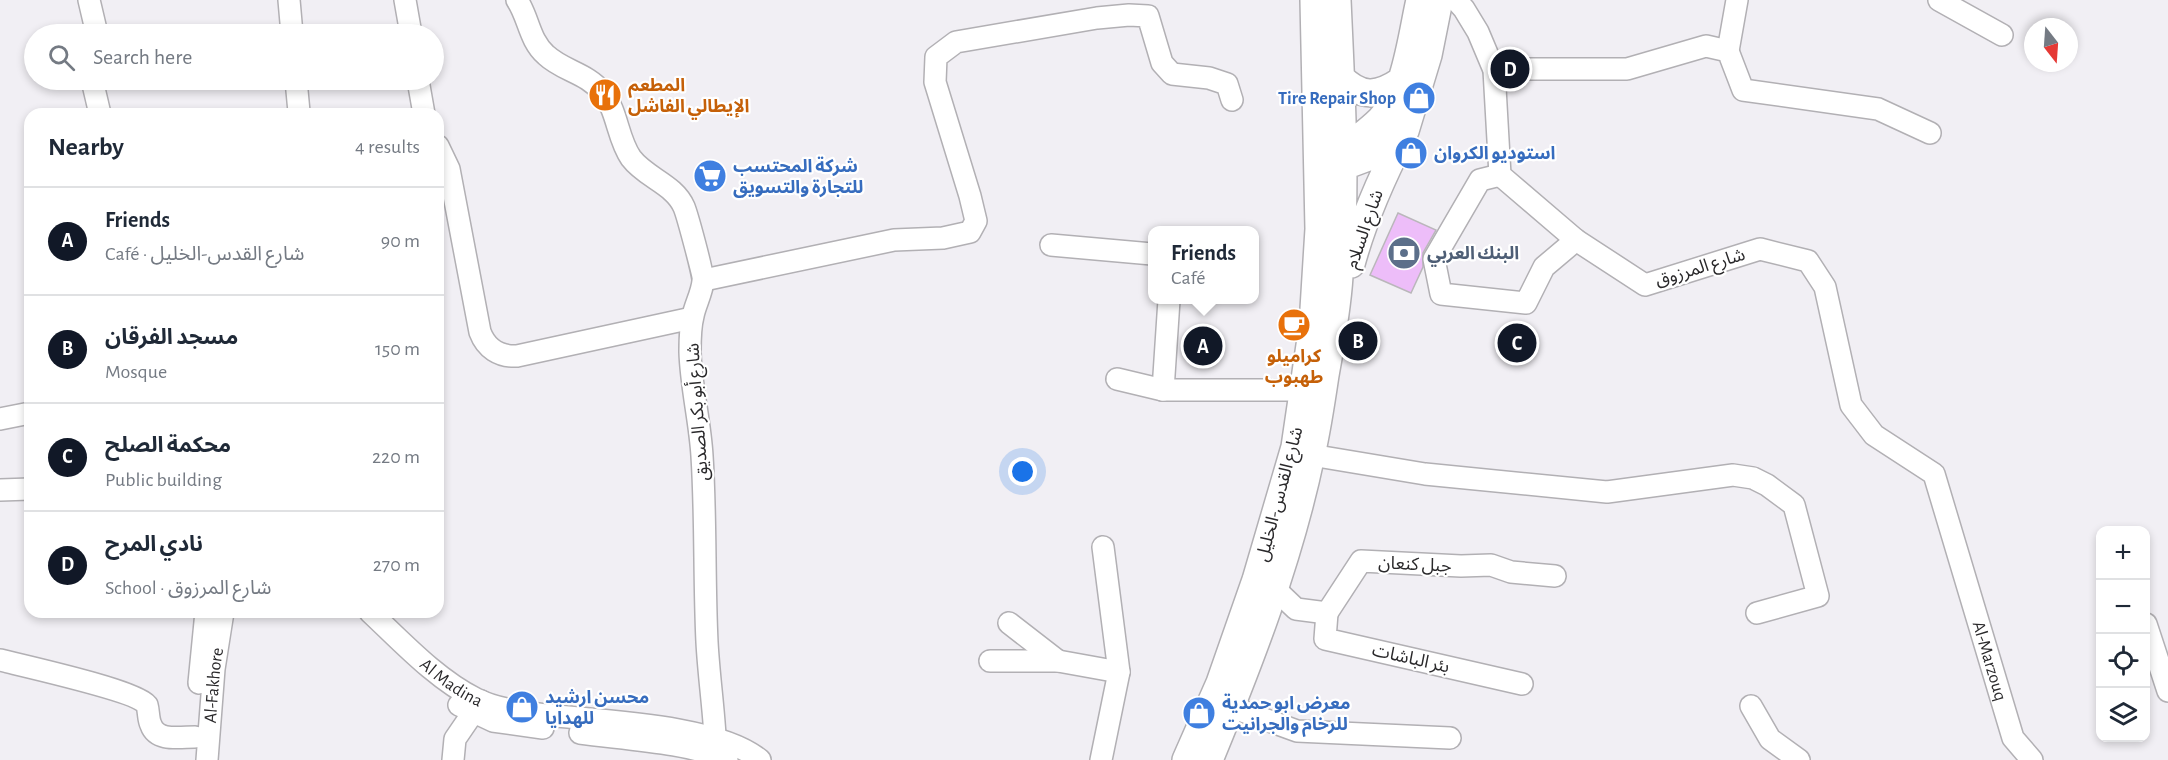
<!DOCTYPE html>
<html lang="en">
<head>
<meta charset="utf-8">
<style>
  body { margin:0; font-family:"Alegreya Sans","Noto Sans Arabic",sans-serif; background:#f6f6f7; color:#1f2937 }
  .controls { position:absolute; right:18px; bottom:18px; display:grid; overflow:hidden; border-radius:12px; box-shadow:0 3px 9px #0003 }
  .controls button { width:54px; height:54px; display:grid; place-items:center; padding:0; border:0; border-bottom:2px solid #e0e1e3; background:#fff; color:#1f2937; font:30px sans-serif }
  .compass { position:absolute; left:2024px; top:18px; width:54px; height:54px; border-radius:50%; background:#fff; box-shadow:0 3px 9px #0003; rotate:163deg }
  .you { position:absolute; left:1023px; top:472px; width:21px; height:21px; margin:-15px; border:4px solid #fff; border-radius:50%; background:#1a73e8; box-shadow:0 0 0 9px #1a73e833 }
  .badge { display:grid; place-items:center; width:39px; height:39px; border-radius:50%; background:#111827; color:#fff; font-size:20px; font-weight:700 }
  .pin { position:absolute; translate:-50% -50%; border:3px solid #fff; box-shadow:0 2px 6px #0006 }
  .popup { position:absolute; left:1148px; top:226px; width:111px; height:78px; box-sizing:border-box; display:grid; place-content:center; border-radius:12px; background:#fff; filter:drop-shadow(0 2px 4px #0005); font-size:20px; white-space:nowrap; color:#747a83 }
  .popup b { font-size:22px; color:#1f2937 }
  .popup::after { content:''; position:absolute; left:50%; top:100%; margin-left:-12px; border:12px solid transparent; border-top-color:#fff }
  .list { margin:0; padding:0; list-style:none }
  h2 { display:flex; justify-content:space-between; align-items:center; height:78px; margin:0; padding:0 24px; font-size:26px }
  h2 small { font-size:20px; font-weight:400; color:#747a83 }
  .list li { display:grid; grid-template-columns:39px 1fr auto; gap:18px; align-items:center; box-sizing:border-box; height:108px; padding:0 24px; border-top:2px solid #e0e1e3 }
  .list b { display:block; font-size:22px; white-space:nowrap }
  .list p { margin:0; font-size:20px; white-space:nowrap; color:#747a83 }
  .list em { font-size:20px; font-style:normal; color:#747a83 }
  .icon { flex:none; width:33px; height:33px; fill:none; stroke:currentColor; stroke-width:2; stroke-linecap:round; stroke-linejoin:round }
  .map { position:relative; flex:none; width:2168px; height:760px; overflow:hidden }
  .search { position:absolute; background:#fff; box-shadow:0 3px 9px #0003; left:24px; top:24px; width:420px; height:66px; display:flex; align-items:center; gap:15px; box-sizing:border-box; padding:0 21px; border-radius:33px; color:#747a83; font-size:22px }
  .panel { position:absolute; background:#fff; box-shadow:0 3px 9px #0003; left:24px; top:108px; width:420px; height:510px; border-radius:18px }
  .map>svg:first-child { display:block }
</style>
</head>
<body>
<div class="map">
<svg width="2168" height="760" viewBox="0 0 2168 760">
  <rect width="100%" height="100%" fill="#f1eff4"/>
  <path fill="#edbdf9" stroke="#bab7bb" stroke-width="1.5" d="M1398,213L1436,230L1423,253V267L1411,293L1370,275Z"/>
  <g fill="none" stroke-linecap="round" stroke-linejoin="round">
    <g stroke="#b2b0b4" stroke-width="24">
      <g id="minor">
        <path d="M89,0L97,34"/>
        <path d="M289,0L292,34"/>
        <path d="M405,0L411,34"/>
        <path d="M517,0C529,18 529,40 546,55C563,71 587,73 602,92C618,111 617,138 631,158C646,178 674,184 684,207C687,214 704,276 703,281C702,293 695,305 693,316C690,327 690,341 690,352C691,387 700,421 702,456C706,518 704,580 707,642C709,680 715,717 716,755"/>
        <path id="s1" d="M1456,0L1464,9L1478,32L1494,70L1500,175L1576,240L1645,285L1760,249L1808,261L1825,287L1851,405L1874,435L1934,474L2013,738L2032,760"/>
        <path d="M1939,0L2002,35"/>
        <path d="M1728,51L1737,0"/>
        <path d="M1494,70L1510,69H1627L1706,46L1728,51L1743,90L1878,109L1930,133"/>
        <path d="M92,80L100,114"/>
        <path d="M296,80L299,112"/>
        <path d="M418,80L424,114"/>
        <path d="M438,146L449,169L480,332C486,348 499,357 517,356L692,318"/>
        <path d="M1500,175L1480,180L1434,259L1441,294L1526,303L1544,267L1576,240"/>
        <path d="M1051,245L1152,254"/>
        <path d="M704,280L894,240L943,238L970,232L976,221L970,196L935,82L936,57L956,42L1097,18L1129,15L1148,16L1162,63L1172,74L1209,78L1227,84L1232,100"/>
        <path d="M1169,300L1163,390H1302"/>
        <path d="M1117,379L1163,390"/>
        <path d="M0,419L30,413"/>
        <path d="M1311,455L1425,474L1607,492L1733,475L1753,478L1767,485L1794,505L1818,596L1757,613"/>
        <path d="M0,490L30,489"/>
        <path d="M1274,588L1296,609L1327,613L1361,561L1461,566L1491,565L1511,572L1555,576"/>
        <path id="s2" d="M370,612C402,642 436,679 476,699C498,710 524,712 547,715C602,721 719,725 760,760"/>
        <path d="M1327,613L1325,639L1522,684"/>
        <path d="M1009,623L1058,661"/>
        <path d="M2146,624L2168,691"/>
        <path d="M0,660C24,666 137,691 147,705C149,712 148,719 151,725C157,742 180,737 195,737"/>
        <path d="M990,661H1058L1119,672L1103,547"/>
        <path d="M199,683L206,612"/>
        <path d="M459,705L493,721L543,728"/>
        <path d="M1751,706L1770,739L1799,760"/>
        <path d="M1231,707L1297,731L1450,738"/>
        <path d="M580,733C623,739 689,742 727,760"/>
        <path id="s3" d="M207,760L214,669L223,612"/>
        <path d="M453,760L455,739L481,701"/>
        <path d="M1101,760L1119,672"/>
      </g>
    </g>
    <g stroke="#b2b0b4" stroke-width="30">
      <path id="major" d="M1340,77C1361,98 1377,97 1401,81
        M1334,160C1348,145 1366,134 1380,120C1406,93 1412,35 1420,0
        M1328,172L1368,157L1390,145L1405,131L1428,55L1439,0
        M1351,264C1363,219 1382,177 1403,136
        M1186,760L1220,683L1256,580L1295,447L1313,325L1319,229L1314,0
        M1209,760C1250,661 1289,560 1311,455C1317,429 1321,402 1325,375C1331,342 1337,309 1339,276C1347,184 1341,92 1337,0"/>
    </g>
    <use href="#minor" stroke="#fff" stroke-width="21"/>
    <use href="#major" stroke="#fff" stroke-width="27"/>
  </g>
  <defs>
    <g id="restaurant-disc" transform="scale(1.725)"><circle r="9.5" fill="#e8710a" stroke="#fff"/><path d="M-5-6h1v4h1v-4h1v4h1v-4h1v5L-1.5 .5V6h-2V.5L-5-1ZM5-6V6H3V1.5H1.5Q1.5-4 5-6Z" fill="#fff"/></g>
    <g id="shop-disc" transform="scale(1.725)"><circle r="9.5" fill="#3f7fe0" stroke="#fff"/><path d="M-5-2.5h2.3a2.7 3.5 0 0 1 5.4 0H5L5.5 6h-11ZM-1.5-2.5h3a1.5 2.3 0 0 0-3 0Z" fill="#fff"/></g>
    <g id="supermarket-disc" transform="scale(1.725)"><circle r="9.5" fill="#3f7fe0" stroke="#fff"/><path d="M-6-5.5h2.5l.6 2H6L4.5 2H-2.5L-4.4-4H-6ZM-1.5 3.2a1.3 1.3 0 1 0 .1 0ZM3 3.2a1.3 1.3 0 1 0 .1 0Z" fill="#fff"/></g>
    <g id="bank-disc" transform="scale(1.725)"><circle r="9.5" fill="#5c6f8a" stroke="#fff"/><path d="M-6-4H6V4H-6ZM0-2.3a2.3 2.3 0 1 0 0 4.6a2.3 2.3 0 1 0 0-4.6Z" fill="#fff"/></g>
    <g id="cafe-disc" transform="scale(1.725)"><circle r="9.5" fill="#e8710a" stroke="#fff"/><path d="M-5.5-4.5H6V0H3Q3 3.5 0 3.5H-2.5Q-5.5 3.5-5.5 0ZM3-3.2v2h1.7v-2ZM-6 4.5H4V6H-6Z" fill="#fff"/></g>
  </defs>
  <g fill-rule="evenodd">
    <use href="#restaurant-disc" x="605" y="95"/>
    <use href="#shop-disc" x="1419" y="98"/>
    <use href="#shop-disc" x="1411" y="153"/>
    <use href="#supermarket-disc" x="710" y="176"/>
    <use href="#bank-disc" x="1404" y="253"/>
    <use href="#cafe-disc" x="1294" y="325"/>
    <use href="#shop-disc" x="522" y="707"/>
    <use href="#shop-disc" x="1199" y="713"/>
  </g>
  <g text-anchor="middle" stroke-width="4.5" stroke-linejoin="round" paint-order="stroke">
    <g font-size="18" font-weight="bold" fill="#c56008" stroke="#fff" text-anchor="start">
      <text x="628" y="91">المطعم<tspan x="628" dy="21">الإيطالي الفاشل</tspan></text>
      <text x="1294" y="362" text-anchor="middle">كراميلو<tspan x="1294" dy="21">طهبوب</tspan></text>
    </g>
    <g font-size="18" font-weight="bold" fill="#366cbe" stroke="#fff" text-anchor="start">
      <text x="1396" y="104" text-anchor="end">Tire Repair Shop</text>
      <text x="1434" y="159">استوديو الكروان</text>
      <text x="733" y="172">شركة المحتسب<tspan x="733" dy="21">للتجارة والتسويق</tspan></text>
      <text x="545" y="703">محسن ارشيد<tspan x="545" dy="21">للهدايا</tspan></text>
      <text x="1222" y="709">معرض ابو حمدية<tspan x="1222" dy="21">للرخام والجرانيت</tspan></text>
    </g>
    <g font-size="18" fill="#2a292b" stroke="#fff">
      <text transform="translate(1364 229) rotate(-71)" y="6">شارع السلام</text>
      <text transform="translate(1700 267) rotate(-17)" y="6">شارع المرزوق</text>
      <text transform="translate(697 412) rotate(-94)" y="6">شارع أبو بكر الصديق</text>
      <text transform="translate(1279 494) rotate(-75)" y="6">شارع القدس-الخليل</text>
      <text transform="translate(1415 564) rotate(3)" y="6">جبل كنعان</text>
      <text transform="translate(1411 658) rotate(13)" y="6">بئر الباشات</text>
      <text dy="6" stroke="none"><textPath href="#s1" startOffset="994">Al-Marzouq</textPath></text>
      <text dy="6" stroke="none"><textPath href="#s2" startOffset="108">Al Madina</textPath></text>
      <text dy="6" stroke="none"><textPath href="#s3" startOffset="75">Al-Fakhore</textPath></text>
    </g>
    <g font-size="18" font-weight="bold" fill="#4e5e75" stroke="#fff" text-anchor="start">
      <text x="1427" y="259">البنك العربي</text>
    </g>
  </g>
</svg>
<div class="controls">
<button>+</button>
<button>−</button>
<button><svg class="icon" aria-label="locate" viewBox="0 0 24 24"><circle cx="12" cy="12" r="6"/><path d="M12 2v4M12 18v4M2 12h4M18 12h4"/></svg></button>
<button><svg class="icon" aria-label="layers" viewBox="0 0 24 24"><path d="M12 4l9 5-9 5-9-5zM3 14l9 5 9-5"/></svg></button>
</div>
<svg class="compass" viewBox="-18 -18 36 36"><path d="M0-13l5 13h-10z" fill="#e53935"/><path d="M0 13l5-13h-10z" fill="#747a83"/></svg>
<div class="you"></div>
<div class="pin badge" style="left:1203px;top:346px">A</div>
<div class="popup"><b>Friends</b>Café</div>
<div class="pin badge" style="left:1358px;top:341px">B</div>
<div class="pin badge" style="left:1517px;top:343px">C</div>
<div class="pin badge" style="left:1510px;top:69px">D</div>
<div class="search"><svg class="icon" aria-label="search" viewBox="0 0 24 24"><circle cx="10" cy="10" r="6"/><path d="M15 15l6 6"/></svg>Search here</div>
<section class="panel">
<h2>Nearby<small>4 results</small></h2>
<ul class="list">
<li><span class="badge">A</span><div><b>Friends</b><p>Café · شارع القدس-الخليل</p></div><em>90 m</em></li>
<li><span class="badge">B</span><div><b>مسجد الفرقان</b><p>Mosque</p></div><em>150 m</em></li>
<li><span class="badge">C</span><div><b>محكمة الصلح</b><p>Public building</p></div><em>220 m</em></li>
<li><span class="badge">D</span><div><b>نادي المرح</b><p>School · شارع المرزوق</p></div><em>270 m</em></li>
</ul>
</section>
</div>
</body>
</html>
